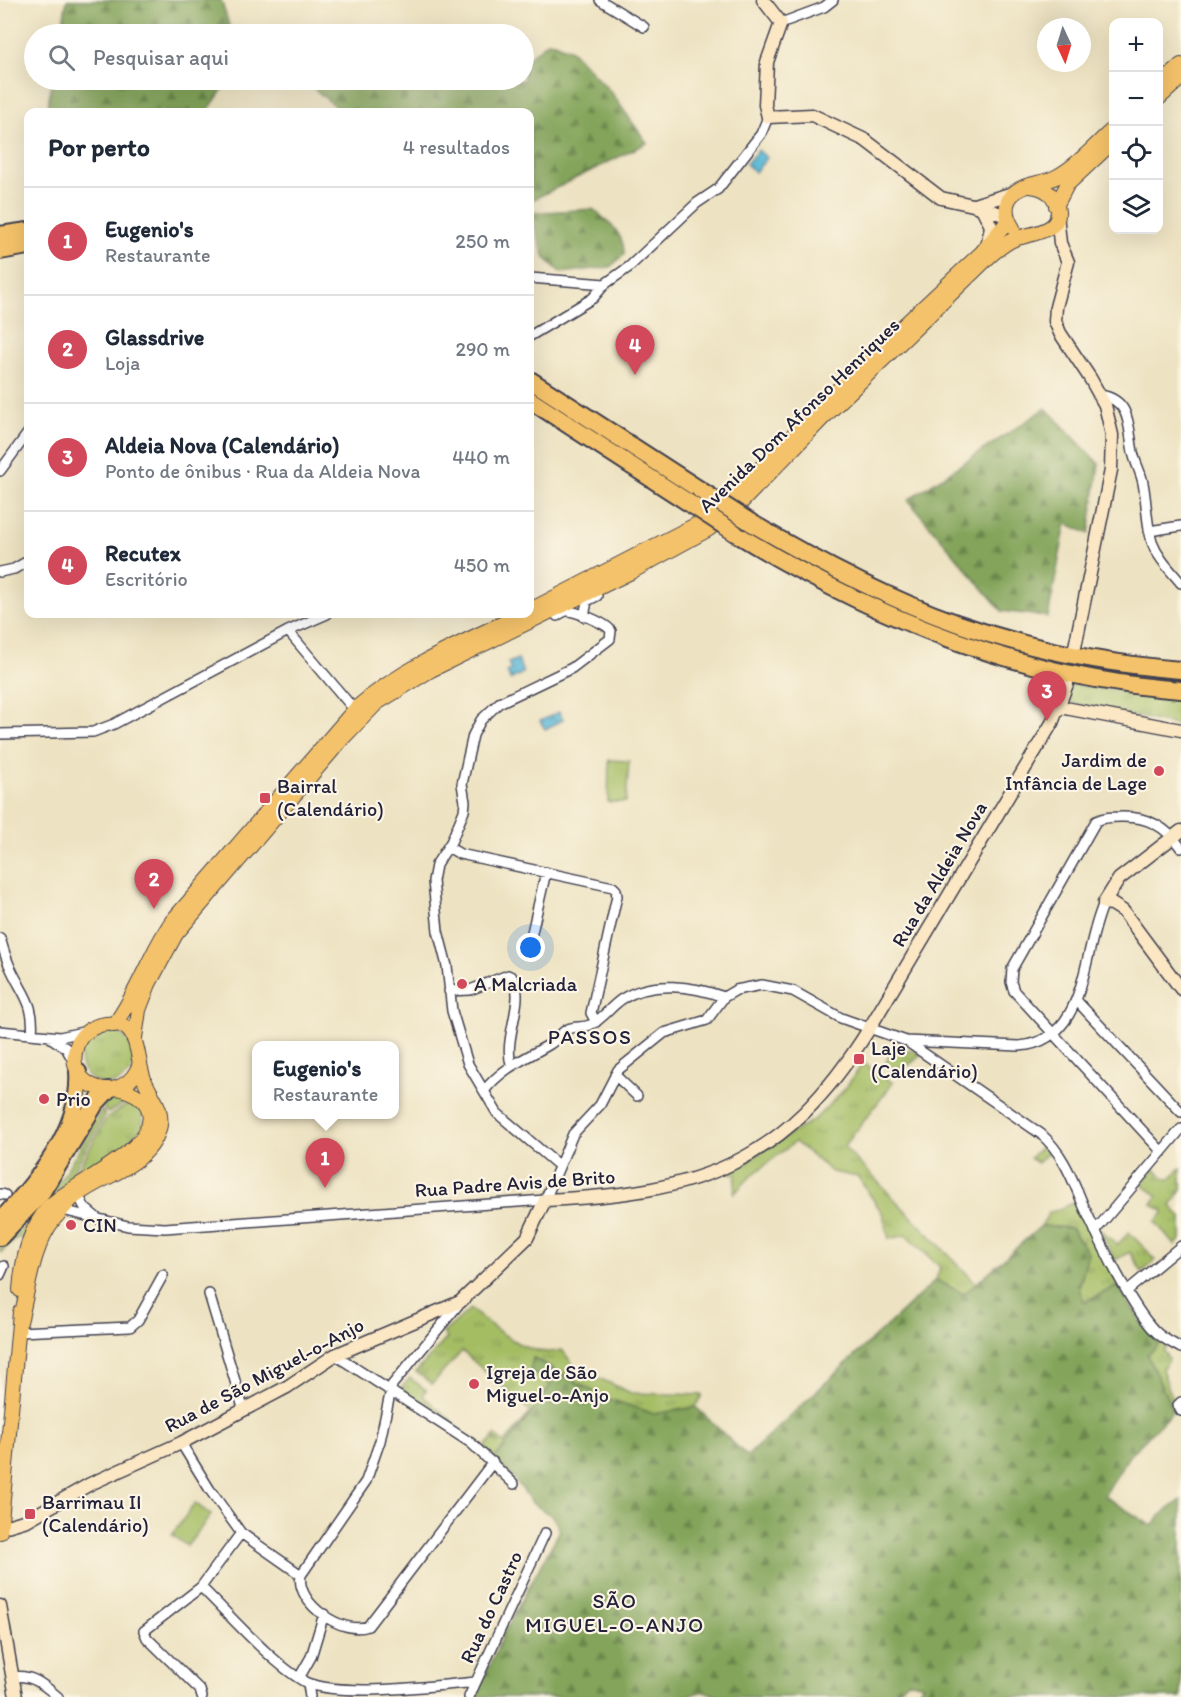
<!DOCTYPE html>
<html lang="pt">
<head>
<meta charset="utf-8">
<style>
  body { margin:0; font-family:Itim,sans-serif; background:#f6f6f7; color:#1f2937 }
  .controls { position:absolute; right:18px; top:18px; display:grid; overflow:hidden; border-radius:12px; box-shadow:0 6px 24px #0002 }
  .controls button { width:54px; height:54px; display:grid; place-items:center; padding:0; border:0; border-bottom:2px solid #e0e1e3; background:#fff; color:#1f2937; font:30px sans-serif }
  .compass { position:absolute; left:1037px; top:18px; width:54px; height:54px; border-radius:50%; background:#fff; box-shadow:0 6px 24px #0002; rotate:176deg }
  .you { position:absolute; left:531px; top:948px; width:21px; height:21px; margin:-15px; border:4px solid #fff; border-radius:50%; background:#1a73e8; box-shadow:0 0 0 9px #1a73e833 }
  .badge { display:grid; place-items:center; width:39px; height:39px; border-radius:50%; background:#d1495b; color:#fff; font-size:20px; font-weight:700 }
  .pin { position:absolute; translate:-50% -50px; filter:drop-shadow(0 2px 3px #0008) }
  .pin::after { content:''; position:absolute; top:32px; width:21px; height:18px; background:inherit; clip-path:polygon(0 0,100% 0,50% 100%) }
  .popup { position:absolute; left:252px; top:1041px; width:147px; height:78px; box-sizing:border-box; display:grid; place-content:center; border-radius:12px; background:#fff; filter:drop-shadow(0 2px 4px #0005); font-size:20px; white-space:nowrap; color:#747a83 }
  .popup b { font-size:22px; color:#1f2937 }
  .popup::after { content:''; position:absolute; left:50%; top:100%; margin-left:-12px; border:12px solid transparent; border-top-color:#fff }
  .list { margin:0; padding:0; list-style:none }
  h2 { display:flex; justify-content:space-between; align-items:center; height:78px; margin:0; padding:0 24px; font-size:26px }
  h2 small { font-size:20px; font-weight:400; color:#747a83 }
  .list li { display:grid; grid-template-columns:39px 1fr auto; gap:18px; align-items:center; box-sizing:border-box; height:108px; padding:0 24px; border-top:2px solid #e0e1e3 }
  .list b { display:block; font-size:22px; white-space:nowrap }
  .list p { margin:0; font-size:20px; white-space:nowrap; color:#747a83 }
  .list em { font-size:20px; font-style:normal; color:#747a83 }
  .icon { flex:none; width:33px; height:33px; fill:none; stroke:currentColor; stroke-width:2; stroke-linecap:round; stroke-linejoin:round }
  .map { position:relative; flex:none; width:1181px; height:1697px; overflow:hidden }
  .search { position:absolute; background:#fff; box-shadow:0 6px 24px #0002; left:24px; top:24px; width:510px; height:66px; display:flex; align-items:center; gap:15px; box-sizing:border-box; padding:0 21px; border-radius:33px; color:#747a83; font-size:22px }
  .panel { position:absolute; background:#fff; box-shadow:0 6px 24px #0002; left:24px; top:108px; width:510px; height:510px; border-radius:12px }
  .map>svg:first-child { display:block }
</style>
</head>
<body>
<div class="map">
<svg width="1181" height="1697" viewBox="0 0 1181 1697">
  <defs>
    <pattern id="grass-tufts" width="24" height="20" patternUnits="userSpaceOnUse" patternTransform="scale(1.5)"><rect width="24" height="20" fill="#a4bd64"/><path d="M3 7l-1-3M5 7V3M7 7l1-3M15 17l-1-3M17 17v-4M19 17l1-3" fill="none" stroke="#859954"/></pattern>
    <pattern id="forest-firs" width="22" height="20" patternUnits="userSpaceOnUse" patternTransform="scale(1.5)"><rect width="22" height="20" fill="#83a45a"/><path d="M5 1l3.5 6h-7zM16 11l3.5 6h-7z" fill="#6b854c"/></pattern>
    <pattern id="water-ripples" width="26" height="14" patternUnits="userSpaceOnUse" patternTransform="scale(1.5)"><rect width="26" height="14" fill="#56b6d5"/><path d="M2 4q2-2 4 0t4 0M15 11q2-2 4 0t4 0" fill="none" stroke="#4794ae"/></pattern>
  </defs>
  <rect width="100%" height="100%" fill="#fcf5e5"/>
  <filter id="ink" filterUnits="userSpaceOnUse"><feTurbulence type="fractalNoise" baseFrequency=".0167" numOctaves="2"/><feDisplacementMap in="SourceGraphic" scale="12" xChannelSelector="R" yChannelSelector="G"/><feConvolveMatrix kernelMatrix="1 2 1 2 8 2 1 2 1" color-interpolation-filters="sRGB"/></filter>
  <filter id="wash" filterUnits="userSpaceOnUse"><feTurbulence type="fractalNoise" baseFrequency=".008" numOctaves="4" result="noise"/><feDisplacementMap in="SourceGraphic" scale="24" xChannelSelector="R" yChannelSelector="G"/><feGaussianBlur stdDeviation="1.35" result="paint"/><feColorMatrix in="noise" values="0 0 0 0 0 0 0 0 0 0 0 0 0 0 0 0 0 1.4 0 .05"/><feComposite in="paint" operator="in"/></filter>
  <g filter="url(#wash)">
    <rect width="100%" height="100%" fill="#ede2c1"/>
    <path fill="url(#grass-tufts)" stroke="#637050" stroke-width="1.5" d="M1076,685L1181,700V726L1072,703L1068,696L1070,686Z
      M80 1057a27 27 0 1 1 54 0a27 27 0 1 1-54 0Z
      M893,1047L905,1052L913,1050L920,1055C909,1068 901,1070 884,1067Z
      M863,1063L893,1083L844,1147L976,1283L964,1294L936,1280L940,1267L905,1235L889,1239L883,1214L858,1177L832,1172L795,1142L751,1176L734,1194L736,1174L727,1173L815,1119L844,1090Z
      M121,1096L129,1100L108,1113L103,1107L110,1097Z
      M134,1100L142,1108L143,1128L123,1148L72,1180L106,1119Z
      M101,1110L104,1112V1117L68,1180L53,1196L24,1239L19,1237L0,1253V1248C47,1210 73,1161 101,1110Z
      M1046,1142L1051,1149L1038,1163L1030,1158Z
      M1181,1168V1190L1171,1206L1181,1217V1240L1175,1245L1155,1222L1164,1212L1152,1204L1158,1196L1141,1184L1154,1169L1168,1180Z
      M1078,1201L1118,1286L1084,1302L1079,1289L1088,1253L1071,1228L1041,1226L1049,1213Z
      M1100,1230L1117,1245L1129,1232L1156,1260L1142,1272L1130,1252L1115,1260Z
      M470,1309C494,1327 530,1361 562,1350L575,1367L631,1393L702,1395L696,1407L654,1414L603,1397L534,1358L551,1385L532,1413L494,1459L484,1447L492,1439L499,1444L493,1437L495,1435L504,1443L531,1412L462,1351L432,1384L416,1372L447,1338L443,1333Z
      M1154,1339L1167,1346L1163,1351L1169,1359L1162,1369L1174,1404L1171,1406L1147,1355L1158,1345Z
      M410,1378L426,1390L423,1394L425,1398L456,1424L453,1428L408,1397L401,1388Z"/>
    <path fill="url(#forest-firs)" stroke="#52634a" stroke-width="1.5" d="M67,0H221L232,34H61Z
      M549,41L571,50L611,92L647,143L530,201V112H342L311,86L313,80H392L414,92L439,87L450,80H488L490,82L524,80V61Z
      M52,80H229L207,112H47Z
      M593,209C608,222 625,233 624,255L610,267L561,273L545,258L530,213Z
      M1046,408L1099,464L1089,534L1066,523L1048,617L1002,611L908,500Z
      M1041,1226L1071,1228L1088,1253L1079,1289L1084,1302L1118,1286L1158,1345L1147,1355L1173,1411L1129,1456L1104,1496L1152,1526L1160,1516L1181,1500V1697H912L923,1685L908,1681L892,1697H720L704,1691L684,1697H475L505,1631L560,1530L552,1516L532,1503L520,1486L494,1459L532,1413L551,1385L530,1371L533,1358L603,1397L654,1414L696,1407L747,1456L936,1280L964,1294Z"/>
    <path fill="#a4bd64" stroke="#637050" stroke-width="1.5" d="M609,760L629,761L626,802H608Z
      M195,1503L211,1515L187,1546L172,1535Z"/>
    <path fill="url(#water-ripples)" stroke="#3c6c88" stroke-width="1.5" d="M758,150L767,158L755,172L746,164Z
      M518,659L523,673L510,680L507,672L511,670L508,663Z
      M559,712L563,720L545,729L540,721Z"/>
  </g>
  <g filter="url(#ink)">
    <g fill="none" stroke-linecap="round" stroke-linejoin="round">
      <g stroke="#403f4f" stroke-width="12">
        <path id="street" d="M600,0L644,27
          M781,23L824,7L833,0
          M530,278L605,284L629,267L697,203L718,189L761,134L768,117
          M530,336L593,298L605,284
          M1100,395C1132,400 1128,428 1133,452C1135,463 1141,472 1143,483C1147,503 1146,522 1152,542C1158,558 1170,570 1181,583
          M0,471L28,433
          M1149,531L1181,526
          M0,572L14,569L28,561
          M557,616C558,615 565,611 566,611C574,610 608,624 611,631L610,639L572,668L499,703L481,720L473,735L462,784L465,802L464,811L451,842L436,865L433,881L438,931L447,966L452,1011L468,1064L497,1113L558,1165
          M584,617L587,601L597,596
          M288,631L352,707
          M0,734L93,732L114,724L288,631L327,614
          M448,847L460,854L613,887L616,890L617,896L591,1013L596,1022
          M0,938C3,948 6,959 11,969C23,995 35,1004 32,1034
          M527,954L546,872
          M449,991L470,990L508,975L512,977C527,998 503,1037 511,1064
          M1076,1000L1181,1112
          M0,1031L60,1037L87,1031
          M51,1038L66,1048L74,1062
          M909,1043L1041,1134C1064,1154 1073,1181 1085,1209C1100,1241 1130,1305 1154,1330C1161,1338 1172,1343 1181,1348
          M615,1075L637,1096
          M484,1091C503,1067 525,1059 550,1044C557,1040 561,1032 568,1029C575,1026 583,1028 590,1025C603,1019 610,1007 622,999C652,980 693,986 724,997
          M1162,1152L1014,991L1011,982L1012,969L1096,821C1104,817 1112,817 1120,817C1147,816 1166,826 1181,848
          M0,1194L5,1195
          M78,1195L85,1208L97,1218
          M62,1210L128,1226L165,1228L545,1200L573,1134L600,1105L618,1070L664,1033L707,1020L724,997L736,990L762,985L793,991L841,1018L906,1041L1019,1046C1089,1041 1081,952 1104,903
          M1095,1231L1181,1129
          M0,1275L4,1266
          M1128,1290L1181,1246
          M209,1294L244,1411
          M459,1304L392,1385L380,1441L366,1481L301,1575C295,1603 343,1636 368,1626L493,1462
          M19,1332L130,1327L138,1320L163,1275
          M335,1355L471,1443L514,1484
          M1181,1402L1178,1405L1181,1411
          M181,1443L210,1490L241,1533L301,1575
          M201,1587C229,1614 274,1666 307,1683C345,1697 432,1686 476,1682
          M13,1677C32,1674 44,1685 58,1697
          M299,1678L311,1657L324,1614
          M308,1684L310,1697
          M202,1697L200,1690L147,1638L144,1631L201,1587L241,1533
          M469,1697L545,1533"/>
      </g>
      <g stroke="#403f4f" stroke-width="15">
        <path id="secondary" d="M763,0L781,23L767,62L765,105L768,117L812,115L865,140L941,198L973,205L1007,216
          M977,204L1013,193
          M982,208L991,226L987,247
          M1057,214L1060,243L1068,262L1056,307L1055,321L1060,333L1090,378L1105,405L1112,435L1111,470L1075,647
          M1060,707L1181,730
          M1181,831L1119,879L1104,903L1112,904L1123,911L1181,989
          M0,1528L27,1520L90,1484L181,1443L287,1387L335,1355L460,1302L527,1238L545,1200C699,1193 784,1166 869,1029L1052,723L1067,684
          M0,1606L16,1697"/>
      </g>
      <g stroke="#403f4f" stroke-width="16">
        <path id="primary" d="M1158,86L1181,65
          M1158,99L1181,78
          M1056,206L1067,185L1114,141
          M1013,228C1006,217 1003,204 1013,194C1023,183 1043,184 1056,177C1077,166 1096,144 1114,128
          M530,610L703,521L728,501L870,357L982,252L1008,221
          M114,1025C138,993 149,954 172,921L356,708C405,666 464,642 522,614
          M135,1038L139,1010L149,984L176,934L343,738L377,703L431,670L631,572L709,529L735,509L823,418L990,256C998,249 1006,242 1017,238C1034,233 1070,231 1054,199C1049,190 1040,187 1030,186
          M20,1290C22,1261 28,1231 47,1209C70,1182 164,1149 148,1108C143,1096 130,1091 118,1088
          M20,1322C29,1287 32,1248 54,1219C60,1213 66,1204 72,1199C100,1175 152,1167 160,1125C163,1106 150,1095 144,1079C135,1057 142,1015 100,1025C90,1028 80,1035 77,1045C61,1087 125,1110 140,1063
          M0,1532L20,1312"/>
      </g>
      <g stroke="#403f4f" stroke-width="20">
        <path id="highway" d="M0,235L28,231
          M0,251L28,246
          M530,380L700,490
          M530,400L686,501
          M750,522C895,608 1011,656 1181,670
          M735,533C873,617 1019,678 1181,690
          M0,1221C37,1182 82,1129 78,1072
          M0,1237L40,1195L95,1104L108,1090"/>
      </g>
      <use href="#street" stroke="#fff" stroke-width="9"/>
      <use href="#secondary" stroke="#fbe7c3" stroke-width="12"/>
      <use href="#primary" stroke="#f4c26a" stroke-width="14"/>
      <use href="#highway" stroke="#f4c26a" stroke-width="16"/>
      <g stroke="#403f4f" stroke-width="20" stroke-linecap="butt">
        <path id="highway-bridge" d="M700,490L750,522
          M686,501L735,533"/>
      </g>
      <use href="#highway-bridge" stroke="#f4c26a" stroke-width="16"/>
    </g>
  </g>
  <g fill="#d1495b" stroke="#fcf5e5" stroke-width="2">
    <circle cx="1159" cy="771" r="6"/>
    <rect x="259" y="792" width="12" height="12" rx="3"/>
    <circle cx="462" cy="984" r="6"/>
    <rect x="853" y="1053" width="12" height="12" rx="3"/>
    <circle cx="44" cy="1099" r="6"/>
    <circle cx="71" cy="1225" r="6"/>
    <circle cx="474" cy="1384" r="6"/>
    <rect x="24" y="1508" width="12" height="12" rx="3"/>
  </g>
  <g text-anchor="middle" stroke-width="4.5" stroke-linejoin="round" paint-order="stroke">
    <g font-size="20" fill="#22223b" stroke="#fcf5e5">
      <text transform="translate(799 415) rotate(-44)" y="7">Avenida Dom Afonso Henriques</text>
      <text transform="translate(939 874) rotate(-59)" y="7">Rua da Aldeia Nova</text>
      <text transform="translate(515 1183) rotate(-4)" y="7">Rua Padre Avis de Brito</text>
      <text transform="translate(264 1375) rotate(-28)" y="7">Rua de São Miguel-o-Anjo</text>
      <text transform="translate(491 1607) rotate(-65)" y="7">Rua do Castro</text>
    </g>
    <g font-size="20" fill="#22223b" stroke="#fcf5e5" text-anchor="start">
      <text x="1147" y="767" text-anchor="end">Jardim de<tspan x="1147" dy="23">Infância de Lage</tspan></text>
      <text x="277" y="793">Bairral<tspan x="277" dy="23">(Calendário)</tspan></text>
      <text x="474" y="991">A Malcriada</text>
      <text x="871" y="1055">Laje<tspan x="871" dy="23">(Calendário)</tspan></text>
      <text x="56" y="1106">Prio</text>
      <text x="83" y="1232">CIN</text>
      <text x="486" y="1379">Igreja de São<tspan x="486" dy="23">Miguel-o-Anjo</tspan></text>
      <text x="42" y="1509">Barrimau II<tspan x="42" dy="23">(Calendário)</tspan></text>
    </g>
    <g font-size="21" letter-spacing="1.5" fill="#22223b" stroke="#fcf5e5">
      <text x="590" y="1044">PASSOS</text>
      <text x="615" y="1608">SÃO<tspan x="615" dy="24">MIGUEL-O-ANJO</tspan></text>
    </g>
  </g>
</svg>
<div class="controls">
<button>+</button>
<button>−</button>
<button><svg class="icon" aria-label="locate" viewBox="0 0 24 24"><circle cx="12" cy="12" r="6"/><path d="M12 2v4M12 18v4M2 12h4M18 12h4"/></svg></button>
<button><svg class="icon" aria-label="layers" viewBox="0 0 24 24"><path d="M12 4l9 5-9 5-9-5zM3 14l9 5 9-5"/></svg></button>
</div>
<svg class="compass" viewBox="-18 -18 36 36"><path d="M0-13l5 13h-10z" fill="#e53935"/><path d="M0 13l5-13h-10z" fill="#747a83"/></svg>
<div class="you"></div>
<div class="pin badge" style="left:325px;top:1188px">1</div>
<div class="popup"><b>Eugenio's</b>Restaurante</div>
<div class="pin badge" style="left:154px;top:909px">2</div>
<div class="pin badge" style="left:1047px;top:721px">3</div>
<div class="pin badge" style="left:635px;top:375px">4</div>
<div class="search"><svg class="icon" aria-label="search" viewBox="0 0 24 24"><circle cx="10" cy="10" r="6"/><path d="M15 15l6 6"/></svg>Pesquisar aqui</div>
<section class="panel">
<h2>Por perto<small>4 resultados</small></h2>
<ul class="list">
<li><span class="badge">1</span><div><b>Eugenio's</b><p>Restaurante</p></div><em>250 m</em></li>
<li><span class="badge">2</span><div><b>Glassdrive</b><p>Loja</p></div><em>290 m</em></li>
<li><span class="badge">3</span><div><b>Aldeia Nova (Calendário)</b><p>Ponto de ônibus · Rua da Aldeia Nova</p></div><em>440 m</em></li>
<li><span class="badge">4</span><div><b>Recutex</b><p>Escritório</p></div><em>450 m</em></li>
</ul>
</section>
</div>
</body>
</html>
